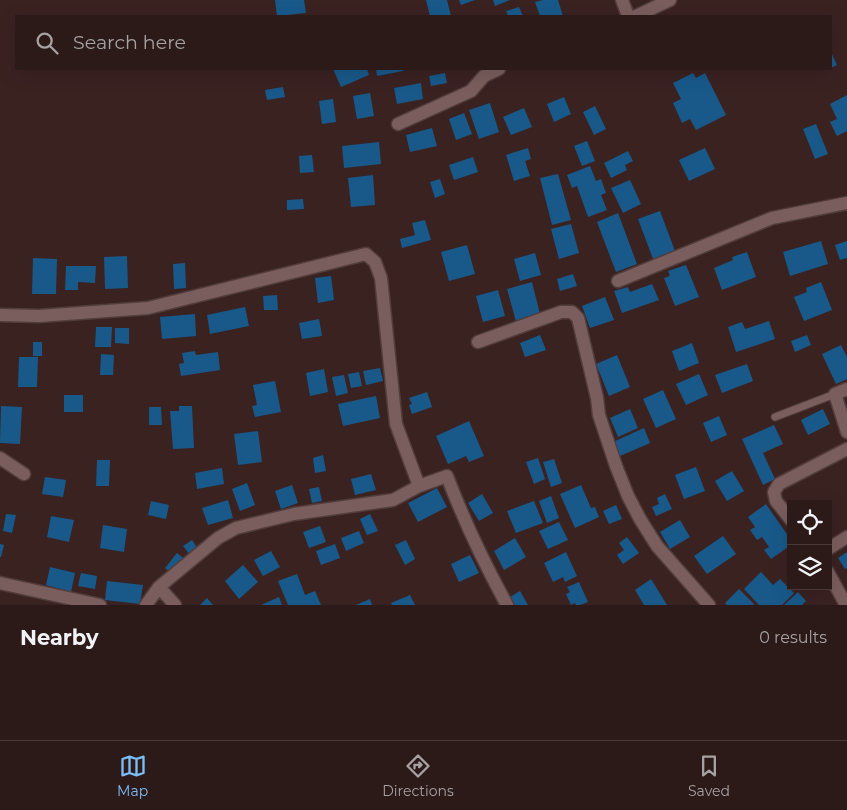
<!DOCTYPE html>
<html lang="en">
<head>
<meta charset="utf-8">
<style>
  body { margin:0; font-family:Montserrat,sans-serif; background:#342322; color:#f1f3f6 }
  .controls { position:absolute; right:15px; bottom:15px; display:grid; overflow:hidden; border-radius:0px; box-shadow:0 5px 20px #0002 }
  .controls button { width:45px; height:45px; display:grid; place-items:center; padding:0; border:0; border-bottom:1px solid #483838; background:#2c1a19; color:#f1f3f6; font:25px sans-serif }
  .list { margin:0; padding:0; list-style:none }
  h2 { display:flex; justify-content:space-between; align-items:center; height:65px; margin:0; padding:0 20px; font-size:21px }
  h2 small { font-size:16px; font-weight:400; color:#a6a1a2 }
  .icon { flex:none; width:28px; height:28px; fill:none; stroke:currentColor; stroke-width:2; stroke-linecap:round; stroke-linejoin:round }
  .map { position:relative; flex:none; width:847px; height:605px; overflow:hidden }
  .search { position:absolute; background:#2c1a19; box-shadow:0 5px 20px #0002; left:15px; right:15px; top:15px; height:55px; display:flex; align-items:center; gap:12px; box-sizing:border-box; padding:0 18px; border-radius:0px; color:#a6a1a2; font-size:19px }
  .sheet { height:135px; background:#2c1a19 }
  nav { display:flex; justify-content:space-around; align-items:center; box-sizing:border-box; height:70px; border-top:1px solid #483838; background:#2c1a19; font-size:14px; color:#a6a1a2 }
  nav a { display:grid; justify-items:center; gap:2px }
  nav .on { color:#7bbef8 }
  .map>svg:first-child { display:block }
</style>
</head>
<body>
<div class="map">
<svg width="847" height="605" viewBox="0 0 847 605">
  <rect width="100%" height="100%" fill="#3a2221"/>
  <path fill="#18598a" d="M275,0H304L306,13L277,16Z
    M426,0H447L451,16H430Z
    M459,0H475L461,5Z
    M493,0H510L495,6Z
    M543,0H558L563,16H540L535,2Z
    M519,7L523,16H508L506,11Z
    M831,52L837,65L831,68Z
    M333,69H367L369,75L341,87Z
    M376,69H403V71L377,76Z
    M445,73L447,83L431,86L429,76Z
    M693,73L696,78L705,73L726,115L696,130L690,119L682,123L673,103L681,99L673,83Z
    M421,83L423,99L397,104L394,88Z
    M283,87L285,97L267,100L265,90Z
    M370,93L374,116L357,119L353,96Z
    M847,95V131L837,136L830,122L837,119L830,104Z
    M564,97L571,114L554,122L547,104Z
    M333,99L336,122L322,124L319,101Z
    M490,103L499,132L479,139L469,110Z
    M595,106L606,129L594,135L583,112Z
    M524,108L532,127L511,135L503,117Z
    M464,113L472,134L456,140L449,119Z
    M816,124L828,154L815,159L803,129Z
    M432,128L437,146L410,152L406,135Z
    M587,141L595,161L582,166L574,146Z
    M379,142L381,164L344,168L342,146Z
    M528,148L531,159L525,161L530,176L514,181L506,155Z
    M705,148L715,169L689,181L679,160Z
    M628,151L633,161L625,165L627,170L611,178L604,163Z
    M312,155L314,172L300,173L299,156Z
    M473,157L478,172L454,180L449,165Z
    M590,166L596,181L601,179L606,193L601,195L607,210L588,217L577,186L572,188L567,175Z
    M558,174L571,220L552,225L540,178Z
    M373,175L375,205L351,207L348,178Z
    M440,179L445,194L435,198L430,182Z
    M630,180L641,204L623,213L611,188Z
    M303,199L304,209L287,210V200Z
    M660,211L675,251L653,259L638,219Z
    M618,213L637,264L616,272L597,222Z
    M425,220L431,240L402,248L400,239L415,235L412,223Z
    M571,224L579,253L559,259L551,229Z
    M821,241L828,264L790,276L783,252Z
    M847,241V258L840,260L835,245Z
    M467,245L475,274L449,281L441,252Z
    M747,252L756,277L722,290L714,268L733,260L732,257Z
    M535,253L541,275L520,281L514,259Z
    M127,256L128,288L105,289L104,257Z
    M33,258L57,259L56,294H32Z
    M185,263L186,288L174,289L173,264Z
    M686,265L699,297L675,306L664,278L670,276L668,271Z
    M66,266H96L95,283L78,282V290H65Z
    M573,274L577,286L560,291L557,279Z
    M331,276L334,300L318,303L315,278Z
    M532,282L541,318L517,325L507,289Z
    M821,282L832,310L804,321L794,297L807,292L806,288Z
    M652,284L659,300L622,313L614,291L628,287L630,292Z
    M498,290L505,316L483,322L476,296Z
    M277,295L278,310H264L263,296Z
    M605,297L614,320L590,328L582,306Z
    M245,307L249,326L210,334L207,315Z
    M195,314L196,336L162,339L160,317Z
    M319,319L322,336L302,339L299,323Z
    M769,321L775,339L736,352L728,327L742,322L745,329Z
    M96,327H112L111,347H95Z
    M115,328H129V344L115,343Z
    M540,335L546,350L525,357L520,343Z
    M807,335L811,345L795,352L791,341Z
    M33,342H42V356H33Z
    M692,343L699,363L679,371L672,351Z
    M841,345L847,357V379L836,384L822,354Z
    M195,351L196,355L218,352L220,370L181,376L179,364L184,363L182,353Z
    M101,354L114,355L113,375H100Z
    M617,355L630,387L609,396L596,364Z
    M19,357H38L37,387H18Z
    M747,364L753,381L722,393L715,375Z
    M380,368L383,381L366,385L363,371Z
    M324,369L328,392L310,396L306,373Z
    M359,372L362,386L351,388L348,374Z
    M699,374L708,395L686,405L676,384Z
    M344,375L348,393L336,396L332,377Z
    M275,381L281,412L255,417L252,406L257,405L253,385Z
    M663,390L676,419L656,428L643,399Z
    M427,392L432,407L412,414L409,405L412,404L409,398Z
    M64,395H83V412H64Z
    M376,396L380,418L343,426L338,404Z
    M1,406L22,407L20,444L0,443Z
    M179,406H192L194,448L173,449L170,411H179Z
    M149,407H161L162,425H149Z
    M630,409L638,428L618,437L610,418Z
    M823,409L830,424L808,435L801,420Z
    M719,416L727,435L711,442L703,423Z
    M469,421L484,456L469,462L466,456L448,464L436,436Z
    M774,425L783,444L763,453L775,479L763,485L742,439Z
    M644,428L650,443L620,456L613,442Z
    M258,431L262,462L238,465L234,434Z
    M323,455L326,471L315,473L313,458Z
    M538,458L545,479L534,484L526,462Z
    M554,459L562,483L551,487L543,462Z
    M97,460H110L109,486H96Z
    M696,467L705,491L684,499L675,475Z
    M222,468L224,484L197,489L195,473Z
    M732,471L744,491L727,501L715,481Z
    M371,474L376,490L355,495L351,479Z
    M45,477L66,480L63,497L42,494Z
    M247,483L255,505L240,511L232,489Z
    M292,485L298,503L281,509L275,491Z
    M581,485L591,508L595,507L599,517L575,528L560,494Z
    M319,487L322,501L312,503L309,489Z
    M437,488L447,507L418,522L408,503Z
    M482,494L493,513L479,521L468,503Z
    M665,494L672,509L656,516L652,507L659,504L657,498Z
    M551,496L559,518L547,523L539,501Z
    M228,500L233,518L208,525L202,508Z
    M151,501L169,505L166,519L148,515Z
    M534,501L543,523L516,533L507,511Z
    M766,504L791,540V545L771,559L764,550L769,547L762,537L757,540L750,530L755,527L748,517Z
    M616,505L622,519L609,524L603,511Z
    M6,514L16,515L12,533L3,531Z
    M370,514L378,531L367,535L360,519Z
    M51,516L74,520L69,542L47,537Z
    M680,520L690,537L670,549L660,532Z
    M559,522L568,540L548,549L539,531Z
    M103,525L127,529L124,552L100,548Z
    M320,526L326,542L309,548L303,532Z
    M359,531L364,543L346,551L341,538Z
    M723,536L736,554L707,574L694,556Z
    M627,537L639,553L623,564L617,555L624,550L619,543Z
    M515,538L526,557L504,570L494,551Z
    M192,540L199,550L191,556L183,546Z
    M406,540L415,559L405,565L395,545Z
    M0,544L4,545L1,557H0Z
    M335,544L340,558L321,565L316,551Z
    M271,551L280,567L263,576L254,560Z
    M566,552L577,576L565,582L563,577L553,582L544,563Z
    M847,552V568L845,569L838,558Z
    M177,553L186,560L173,575L165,568Z
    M470,555L479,573L459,582L451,564Z
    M243,565L258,582L239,599L225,581Z
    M50,567L75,573L71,592L46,585Z
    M761,572L773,585L780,579L794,593L782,605H759L744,589Z
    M81,573L97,576L95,589L78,586Z
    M297,574L305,595L315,591L321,605H288L278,581Z
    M651,579L667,605H644L635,590Z
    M107,581L143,585L140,604L105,600Z
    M579,582L588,602L580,605H576L575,603L571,605L566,594L570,592L567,587Z
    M739,589L754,604L753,605H727L725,603Z
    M520,591L528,605H515L510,597Z
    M798,592L806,601L802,605H784Z
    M410,595L415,605H392L391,603Z
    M279,597L282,605H261Z
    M207,598L213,605H200Z
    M370,599L372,605H356Z"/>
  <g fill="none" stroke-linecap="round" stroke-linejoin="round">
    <g stroke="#523d3d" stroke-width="9">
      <path id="lane" d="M775,417L835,394"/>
    </g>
    <g stroke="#523d3d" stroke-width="15">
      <path id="street" d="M622,0L628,16
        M636,16L670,0
        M398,124L471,91L484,76L499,69
        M618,281L772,218L847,203
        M0,315L39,316L148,308L366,254L375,262L381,278L396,424L419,486
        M478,342L561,312H572L578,318L597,398L599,415L616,466L628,496L640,519L657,546L709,605
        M847,389L835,394L847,432
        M0,458L24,474
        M791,520L776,501L774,492L779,484L847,449
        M828,549L847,537
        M828,572L846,605
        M0,583L100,605
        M159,587L175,605
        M146,605L159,587L218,538L236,528L294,514L393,500L419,486L447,476C464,521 484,563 507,605"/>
    </g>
    <use href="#lane" stroke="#7a5e5d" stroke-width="7"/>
    <use href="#street" stroke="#7a5e5d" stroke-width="12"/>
  </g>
</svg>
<div class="controls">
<button><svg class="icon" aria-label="locate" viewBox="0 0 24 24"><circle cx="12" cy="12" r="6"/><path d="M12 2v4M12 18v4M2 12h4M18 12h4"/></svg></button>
<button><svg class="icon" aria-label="layers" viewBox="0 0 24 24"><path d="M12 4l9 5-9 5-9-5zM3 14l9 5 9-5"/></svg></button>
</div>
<div class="search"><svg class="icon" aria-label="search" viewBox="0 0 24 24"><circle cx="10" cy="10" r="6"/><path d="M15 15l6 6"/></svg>Search here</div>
</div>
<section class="sheet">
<h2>Nearby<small>0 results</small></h2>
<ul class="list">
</ul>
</section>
<nav>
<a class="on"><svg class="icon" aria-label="map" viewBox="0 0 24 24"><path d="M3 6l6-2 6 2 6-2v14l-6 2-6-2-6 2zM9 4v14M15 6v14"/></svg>Map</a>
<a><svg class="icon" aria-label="directions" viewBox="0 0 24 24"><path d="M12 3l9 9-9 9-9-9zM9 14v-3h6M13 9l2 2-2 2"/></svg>Directions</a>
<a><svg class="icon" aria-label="saved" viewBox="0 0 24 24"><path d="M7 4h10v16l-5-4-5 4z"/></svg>Saved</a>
</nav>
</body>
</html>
